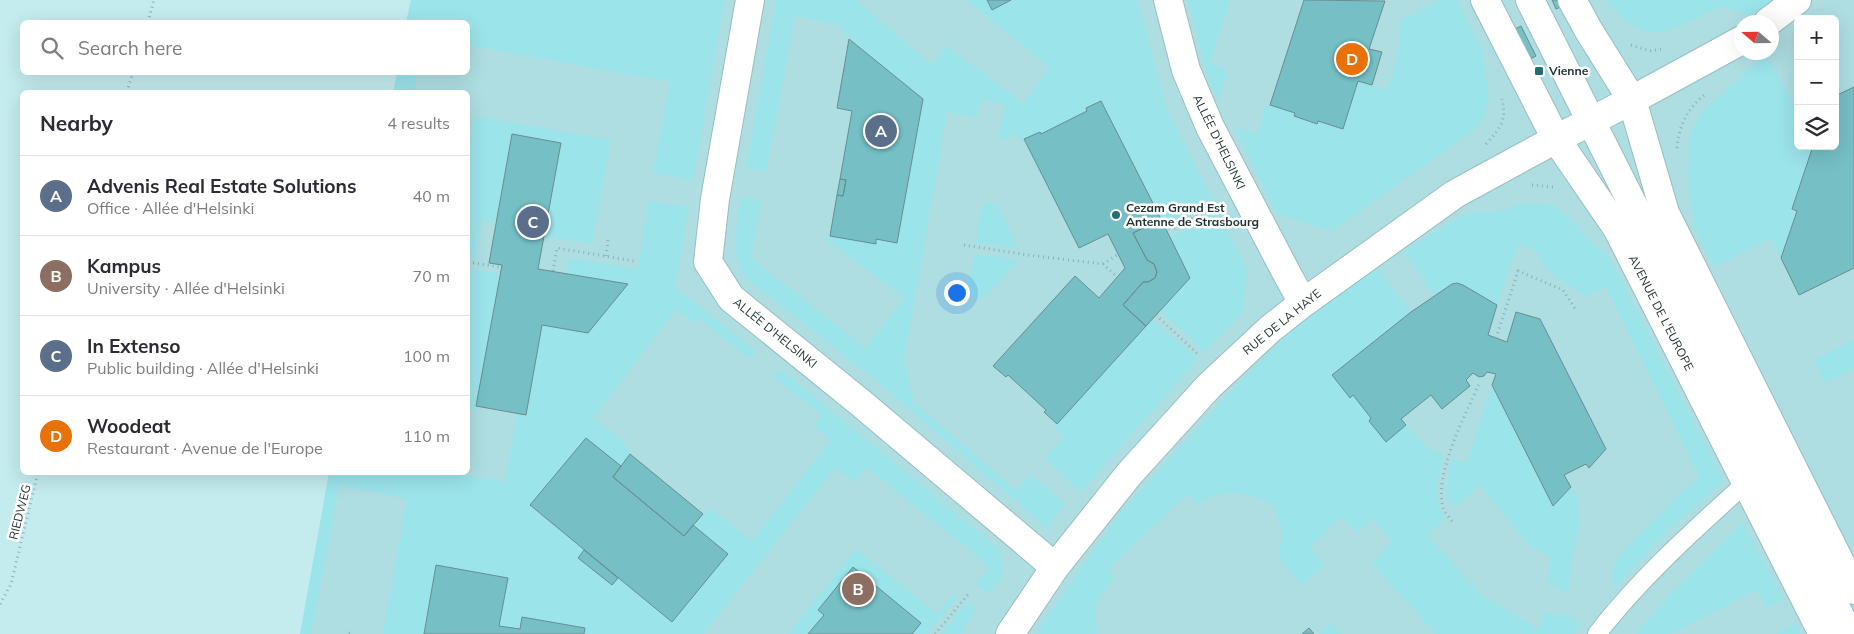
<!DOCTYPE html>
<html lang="en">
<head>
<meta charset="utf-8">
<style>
  body { margin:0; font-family:Mulish,sans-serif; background:#f7f7f7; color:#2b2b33 }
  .controls { position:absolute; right:15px; top:15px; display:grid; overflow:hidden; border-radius:8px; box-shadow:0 5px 20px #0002 }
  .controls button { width:45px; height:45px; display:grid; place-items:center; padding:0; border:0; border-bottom:1px solid #e1e1e2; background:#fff; color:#2b2b33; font:25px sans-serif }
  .compass { position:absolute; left:1734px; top:15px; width:45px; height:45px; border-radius:50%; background:#fff; box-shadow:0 5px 20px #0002; rotate:290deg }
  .you { position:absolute; left:956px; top:292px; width:18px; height:18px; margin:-12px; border:4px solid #fff; border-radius:50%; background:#1a73e8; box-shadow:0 0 0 8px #1a73e833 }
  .badge { display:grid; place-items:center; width:32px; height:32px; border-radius:50%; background:#226e73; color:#fff; font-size:16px; font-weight:700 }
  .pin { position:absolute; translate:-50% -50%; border:2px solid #fff; box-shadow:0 1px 5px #0006 }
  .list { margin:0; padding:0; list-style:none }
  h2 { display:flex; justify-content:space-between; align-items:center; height:65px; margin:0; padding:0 20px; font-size:21px }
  h2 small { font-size:16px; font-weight:400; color:#7c7c81 }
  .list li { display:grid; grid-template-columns:32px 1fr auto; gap:15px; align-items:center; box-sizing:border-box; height:80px; padding:0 20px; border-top:1px solid #e1e1e2 }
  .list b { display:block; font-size:19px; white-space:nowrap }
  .list p { margin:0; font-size:16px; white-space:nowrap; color:#7c7c81 }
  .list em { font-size:16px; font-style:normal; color:#7c7c81 }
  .icon { flex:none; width:28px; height:28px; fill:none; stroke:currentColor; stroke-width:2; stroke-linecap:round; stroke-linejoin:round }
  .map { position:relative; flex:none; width:1854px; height:634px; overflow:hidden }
  .search { position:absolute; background:#fff; box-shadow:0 5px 20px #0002; left:20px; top:20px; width:450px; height:55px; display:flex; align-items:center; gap:12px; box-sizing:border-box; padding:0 18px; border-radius:8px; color:#7c7c81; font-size:19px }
  .panel { position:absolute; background:#fff; box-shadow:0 5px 20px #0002; left:20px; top:90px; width:450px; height:385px; border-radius:8px }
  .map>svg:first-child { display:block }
</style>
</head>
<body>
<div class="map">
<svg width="1854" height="634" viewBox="0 0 1854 634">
  <rect width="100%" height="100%" fill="#c4ebee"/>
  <path fill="#aedee2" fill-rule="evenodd" d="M411,0H1854V634H303L329,473L468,472V92H393L397,73L468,72V22ZM1798,19H1835V146H1798ZM1742,22H1772V52H1742Z"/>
  <path fill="#9be4ea" d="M411,0H725L693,180L653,173L670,82L468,45V22H406Z
    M776,0H856L932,65L946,46L1024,103L1049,67L967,0H987L992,9L1011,0H1136L1140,9L1167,110L1213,201L1165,227L1101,101L1086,108L1087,111L1041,134L1039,132L1021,142L1018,136L999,140L1004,105L981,99L976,118L947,112L904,360L914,403L1016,490L1030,475L1065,503L1047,528L879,383L745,277L738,263L735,240L741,197L761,200L751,258L865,348L905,298L823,237L830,236L875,244L876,239L897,243L923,99L849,39L840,25L795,16L766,172L746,168Z
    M1188,0H1230L1210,62L1227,71L1218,100L1209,82Z
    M1440,0H1457L1482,49L1489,97L1485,115L1477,128L1333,231L1277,214L1235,127L1257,134L1266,104L1295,113L1294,117L1316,124L1318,121L1343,129L1358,81L1386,90C1395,67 1402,45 1400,20Z
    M1606,0H1774L1751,16L1721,6C1671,30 1647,52 1606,0Z
    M1766,54L1798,113V146H1813L1792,209L1797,211L1781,258L1771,238L1714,267L1693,224L1688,175L1690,134L1701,113Z
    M397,73H417L413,92H394Z
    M475,116L611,140L592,244L544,236L561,143L512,134L496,223L482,221L475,258L468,257V158Z
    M648,201L688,207L675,288L758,352L749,358L699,319L695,324L676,309L593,418L625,443L630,454L621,466L586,438L530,506L584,550L578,558L611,585L618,578L672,622L728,554L694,526L709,508L752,541L831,440L814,427L822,415L770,375L783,371L1000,550L1003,574L989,594L976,584L989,569L981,559L866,467L853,482L835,468L703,634H584V628L523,617L520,629L499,626L507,578L437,566L424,634H383L407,498L339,486L311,634H300L329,473H453L505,482L516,418L526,414L542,325L627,284L565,273L569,258L638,269Z
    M996,203L1019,248L976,242L982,204Z
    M1524,203L1553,205L1574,222L1591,242L1609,257L1724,481L1670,529L1617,585L1611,581L1612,569L1617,558L1684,489L1700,478L1606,287L1586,296C1569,285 1543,273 1537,252L1518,243L1497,305L1463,285C1452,282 1444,290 1435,296L1404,251L1464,214L1497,212Z
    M1218,213L1248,271L1242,313L1204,352L1161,311L1190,278L1170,238Z
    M974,254L1019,260L983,299L967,295Z
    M1375,266L1411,312L1332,375L1350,397L1353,395L1371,418L1369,421L1385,441L1406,425L1428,448L1443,455C1439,476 1431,500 1445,518L1428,535L1481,595L1540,630L1543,612L1568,616L1582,623L1573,634H1435L1372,563L1392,541L1371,519L1357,533L1341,517L1310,548L1324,564L1302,586L1279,559L1282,530L1273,505C1244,491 1227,487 1198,504L1188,494L1108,569L1115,577C1100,599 1089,606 1098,634H1036L1088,558L1127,505L1249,372L1322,302Z
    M468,268L500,274L476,411L468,409Z
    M1152,320L1198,359L1081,492L1045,458L1064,436L1054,427Z
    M1854,340V369L1825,383L1814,360Z
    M1492,385L1553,506L1571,487L1578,498L1579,527L1572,556L1568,593L1547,583L1551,557L1529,545L1479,484L1455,508L1446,497L1450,464L1453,459L1467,463Z
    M1743,523L1783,599L1766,608L1758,589L1671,634H1635L1669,595Z
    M856,549L937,614L953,594L957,597L927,634H912L921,623L853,567L818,610L824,615L808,634H788Z
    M968,602L976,609L961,634H941Z
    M1331,623L1341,634H1319Z
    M1796,624L1801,634H1778L1777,632Z"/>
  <path fill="#75bfc5" stroke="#698d90" d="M987,0H1011L992,10Z
    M1304,0L1385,1L1369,49L1382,52L1372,85L1358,81L1343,129L1318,121L1317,124L1294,116L1295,113L1270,105Z
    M1552,0H1560L1563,6L1556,9Z
    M1521,26L1536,56L1530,59L1515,29Z
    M849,39L923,99L897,243L876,239V244L830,236L837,195L843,196L846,180L840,179L852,111L837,108Z
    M1854,87V268L1799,295L1781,258L1797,211L1792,209L1813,146H1835V96Z
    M1101,101L1161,219L1133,233L1147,260L1154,264L1157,272L1155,278L1148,282H1143L1123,305L1146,326L1057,424L1044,412L1046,410L1008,375L1006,377L993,366L1075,276L1099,298L1125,268L1108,234L1079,248L1024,139L1040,132L1041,134L1087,111L1086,108Z
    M512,134L561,143L538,269L628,284L588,333L542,325L526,415L476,406L502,265L489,263Z
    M840,179L846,180L843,196L837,195Z
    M1161,219L1190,278L1146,326L1123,305L1143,282H1148L1155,278L1157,272L1154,264L1147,260L1133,233Z
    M1457,283L1463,285L1497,305L1488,335L1507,342L1516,312L1540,319L1606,449L1589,468L1586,464L1564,475L1571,487L1553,506L1492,385L1496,374L1487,372L1484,376L1479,377L1473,373L1466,380L1470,386L1442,409L1431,395L1401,419L1406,425L1386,442L1369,421L1371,418L1353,395L1350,398L1332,375L1411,312L1452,284Z
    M586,438L621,466L613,477L684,536L693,525L728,554L672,622L530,505Z
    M630,454L703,514L684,536L613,477Z
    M584,550L618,578L612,585L578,558Z
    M436,565L508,578L499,626L520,629L522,617L585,628L584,634H424Z
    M853,567L921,623L912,634H808L824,615L818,610Z
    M1309,628L1314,634H1302Z"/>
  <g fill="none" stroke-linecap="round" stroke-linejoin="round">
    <g stroke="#97bdc0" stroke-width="20">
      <path id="service" d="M1597,634C1640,578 1695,529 1747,482"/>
    </g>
    <g stroke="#97bdc0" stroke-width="30">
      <path id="minor" d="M750,0L715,199L708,262L731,298L862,404L1055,567
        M1168,0L1186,70L1210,127L1287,274L1303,303
        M1530,0L1849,634
        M1768,22L1797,0
        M1010,634L1055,567L1130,473L1209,386L1270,329L1303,303L1455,194L1556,139L1632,100L1742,40"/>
    </g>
    <g stroke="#97bdc0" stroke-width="30">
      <path id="tertiary" d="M1485,0L1556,139L1617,228L1823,634
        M1572,0L1589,31L1632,100L1665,213L1854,590"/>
    </g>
    <path stroke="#8fafb1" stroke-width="3" stroke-dasharray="1 4" stroke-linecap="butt" d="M148,22L154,0
      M1631,45L1650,51L1662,49
      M127,92L133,72
      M1486,144C1500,129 1507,120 1502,99
      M1677,148C1679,125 1687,110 1704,95
      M1532,185L1553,187
      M1174,228L1219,205
      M964,245L1028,255L1103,264L1115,275
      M606,256L608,240
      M468,262L499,267
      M1103,264L1117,255
      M553,271L557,248L634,261
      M1156,315L1200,356
      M1496,338L1518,271L1563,290L1576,310
      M1452,521C1449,517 1444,512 1443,508C1434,473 1465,416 1479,384
      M0,604L11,584L38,472
      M349,633L353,634
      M935,634L970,592"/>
    <use href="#service" stroke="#fff" stroke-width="18"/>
    <use href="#minor" stroke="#fff" stroke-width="28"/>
    <use href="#tertiary" stroke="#fff" stroke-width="28"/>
  </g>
  <g fill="#226e73" stroke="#fff" stroke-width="2">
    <rect x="1534" y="66" width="10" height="10" rx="2.5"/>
    <circle cx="1116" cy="215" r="5"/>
  </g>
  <g text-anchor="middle" stroke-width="5" stroke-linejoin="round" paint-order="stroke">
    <g font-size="12" font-weight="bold" fill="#223233" stroke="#fff" text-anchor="start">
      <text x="1549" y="75">Vienne</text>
      <text x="1126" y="212">Cezam Grand Est<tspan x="1126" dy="14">Antenne de Strasbourg</tspan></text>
    </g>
    <g font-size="12" fill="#223233" stroke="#fff">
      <text transform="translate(1219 142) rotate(64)" y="4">ALLÉE D'HELSINKI</text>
      <text transform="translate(1661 313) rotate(63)" y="4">AVENUE DE L'EUROPE</text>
      <text transform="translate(1282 322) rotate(-39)" y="4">RUE DE LA HAYE</text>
      <text transform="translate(775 333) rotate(39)" y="4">ALLÉE D'HELSINKI</text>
      <text transform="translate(20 512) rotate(-76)" y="4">RIEDWEG</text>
    </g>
  </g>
</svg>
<div class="controls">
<button>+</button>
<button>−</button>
<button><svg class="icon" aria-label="layers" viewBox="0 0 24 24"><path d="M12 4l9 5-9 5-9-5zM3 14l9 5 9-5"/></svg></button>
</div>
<svg class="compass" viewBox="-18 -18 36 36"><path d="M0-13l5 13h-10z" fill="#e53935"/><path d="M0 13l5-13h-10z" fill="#7c7c81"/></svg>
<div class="you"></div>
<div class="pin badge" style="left:881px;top:131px;background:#5c6f8a">A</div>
<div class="pin badge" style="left:858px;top:589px;background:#8d6e63">B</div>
<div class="pin badge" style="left:533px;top:222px;background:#5c6f8a">C</div>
<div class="pin badge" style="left:1352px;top:59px;background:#e8710a">D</div>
<div class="search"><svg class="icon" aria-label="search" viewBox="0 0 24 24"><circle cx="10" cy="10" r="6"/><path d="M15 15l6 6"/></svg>Search here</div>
<section class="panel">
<h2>Nearby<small>4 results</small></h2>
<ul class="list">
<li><span class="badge" style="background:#5c6f8a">A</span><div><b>Advenis Real Estate Solutions</b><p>Office · Allée d'Helsinki</p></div><em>40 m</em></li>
<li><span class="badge" style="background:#8d6e63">B</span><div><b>Kampus</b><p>University · Allée d'Helsinki</p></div><em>70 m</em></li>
<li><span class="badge" style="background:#5c6f8a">C</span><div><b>In Extenso</b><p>Public building · Allée d'Helsinki</p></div><em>100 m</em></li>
<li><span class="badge" style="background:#e8710a">D</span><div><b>Woodeat</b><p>Restaurant · Avenue de l'Europe</p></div><em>110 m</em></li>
</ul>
</section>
</div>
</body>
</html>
